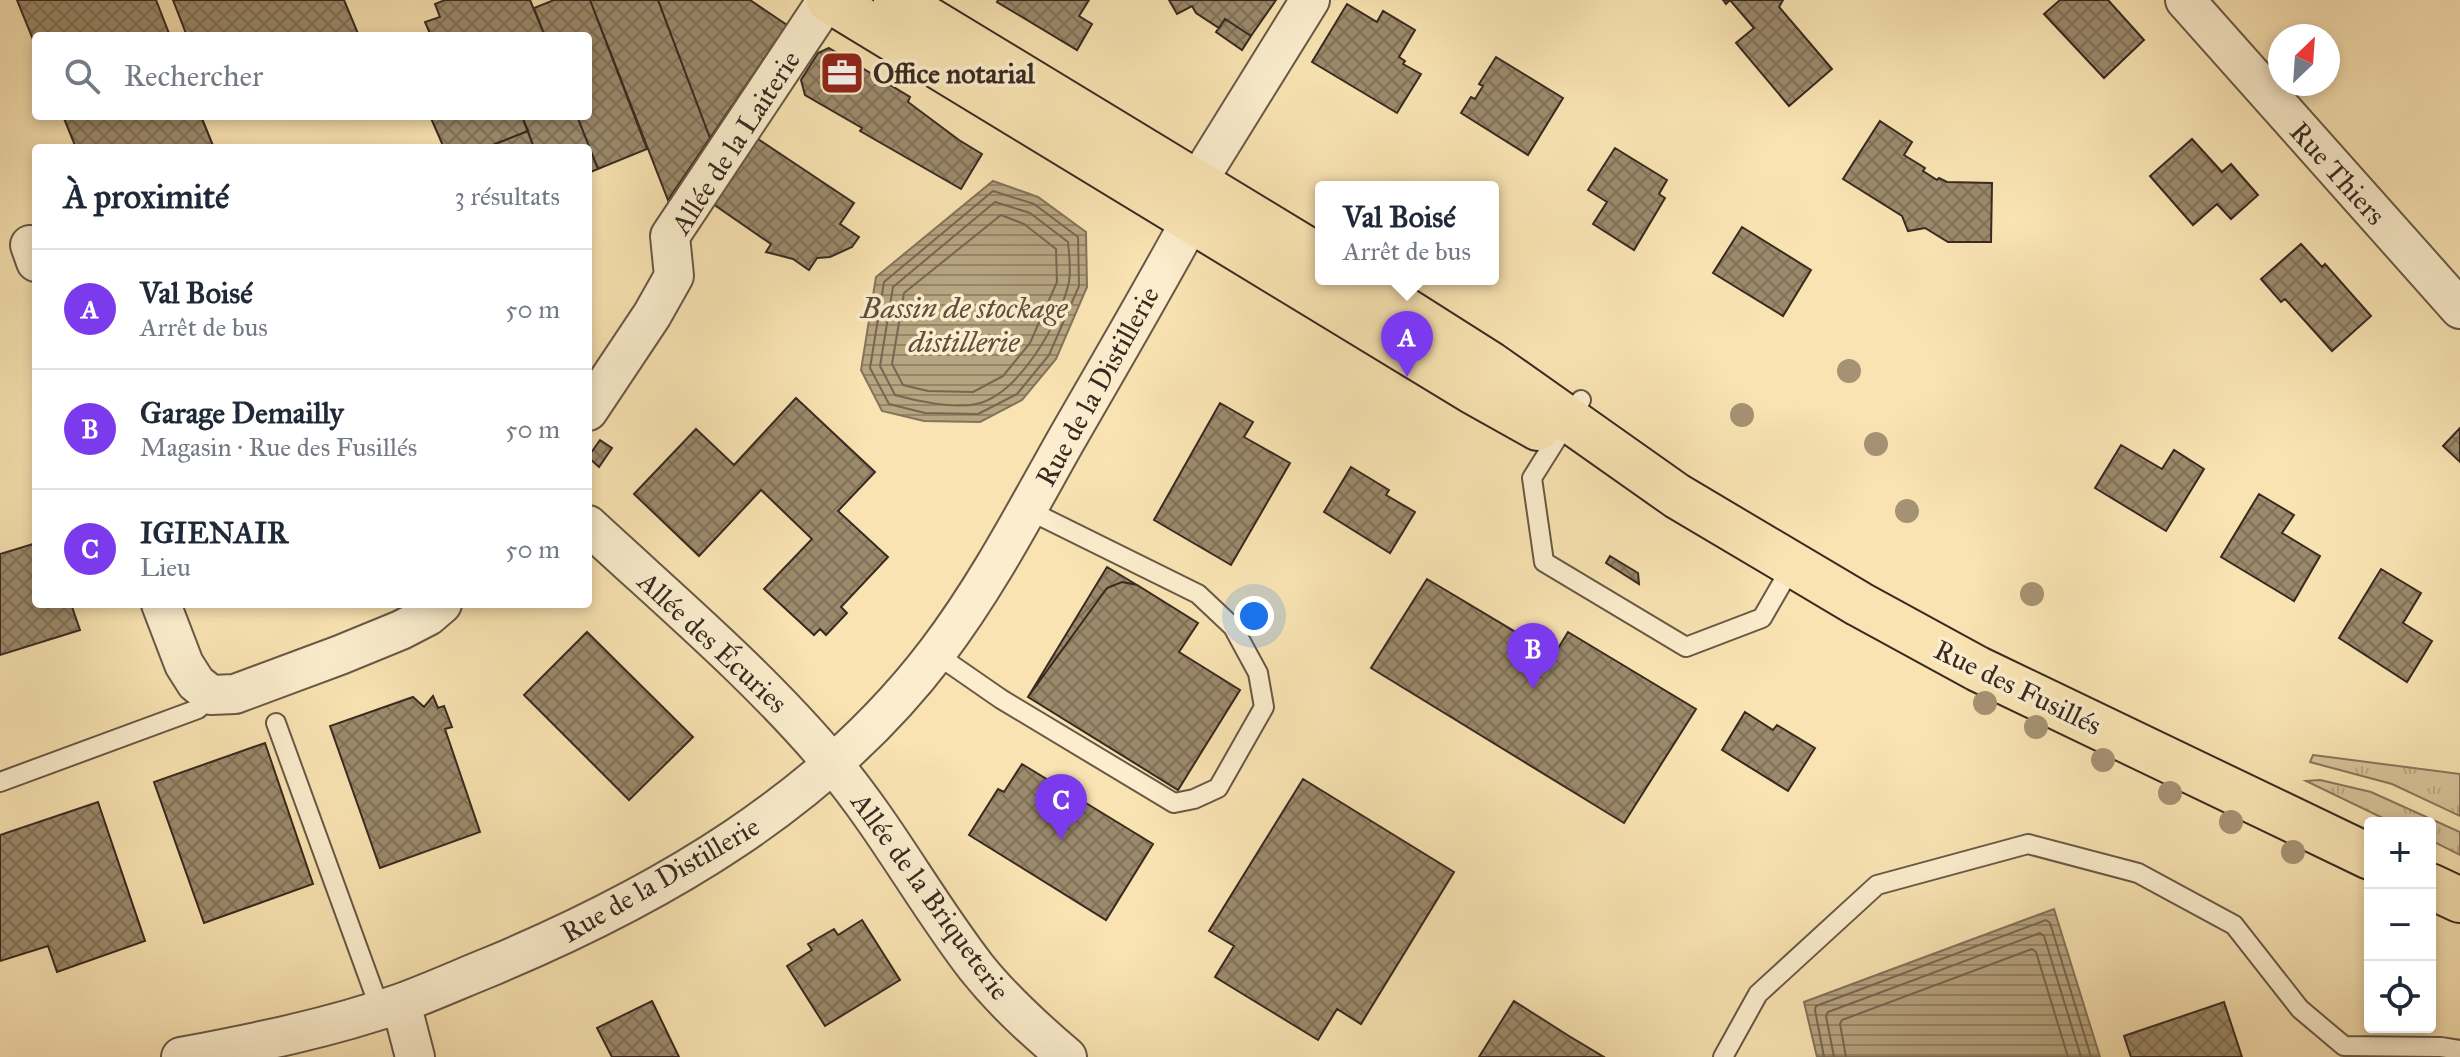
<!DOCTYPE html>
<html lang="fr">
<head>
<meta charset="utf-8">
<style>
  body { margin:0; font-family:"IM FELL Great Primer",serif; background:#f2f2f3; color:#1f2937 }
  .controls { position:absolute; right:24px; bottom:24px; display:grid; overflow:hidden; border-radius:8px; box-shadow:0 4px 12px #0003 }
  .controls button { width:72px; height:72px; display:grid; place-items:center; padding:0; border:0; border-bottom:2px solid #e0e1e3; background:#fff; color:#1f2937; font:40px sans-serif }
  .compass { position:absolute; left:2268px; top:24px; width:72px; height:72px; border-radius:50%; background:#fff; box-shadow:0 4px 12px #0003; rotate:25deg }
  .you { position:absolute; left:1254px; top:616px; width:28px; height:28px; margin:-20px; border:6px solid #fff; border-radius:50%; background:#1a73e8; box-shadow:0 0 0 12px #1a73e833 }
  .badge { display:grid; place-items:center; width:52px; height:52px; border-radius:50%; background:#7c3aed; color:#fff; font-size:26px; font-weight:700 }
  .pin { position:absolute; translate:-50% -66px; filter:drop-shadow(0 2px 4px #0008) }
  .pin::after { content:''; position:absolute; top:42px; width:28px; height:24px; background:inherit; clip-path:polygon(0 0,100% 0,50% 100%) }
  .popup { position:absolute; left:1315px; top:181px; width:184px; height:104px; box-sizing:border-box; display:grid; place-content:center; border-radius:8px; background:#fff; filter:drop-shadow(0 2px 6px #0005); font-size:26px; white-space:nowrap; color:#747a83 }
  .popup b { font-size:30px; color:#1f2937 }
  .popup::after { content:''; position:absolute; left:50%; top:100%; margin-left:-16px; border:16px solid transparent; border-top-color:#fff }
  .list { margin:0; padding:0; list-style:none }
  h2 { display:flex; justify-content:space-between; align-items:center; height:104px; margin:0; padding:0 32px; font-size:34px }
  h2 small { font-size:26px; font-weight:400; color:#747a83 }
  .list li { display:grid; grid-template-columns:52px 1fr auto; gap:24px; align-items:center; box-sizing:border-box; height:120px; padding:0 32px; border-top:2px solid #e0e1e3 }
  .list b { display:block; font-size:30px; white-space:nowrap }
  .list p { margin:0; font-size:26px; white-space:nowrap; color:#747a83 }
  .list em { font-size:26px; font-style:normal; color:#747a83 }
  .icon { flex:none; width:44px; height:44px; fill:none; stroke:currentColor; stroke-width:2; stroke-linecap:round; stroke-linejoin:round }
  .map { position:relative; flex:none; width:2460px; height:1057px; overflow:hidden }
  .search { position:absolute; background:#fff; box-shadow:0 4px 12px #0003; left:32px; top:32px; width:560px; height:88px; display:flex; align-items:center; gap:20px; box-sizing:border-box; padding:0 28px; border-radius:8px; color:#747a83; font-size:30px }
  .panel { position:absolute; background:#fff; box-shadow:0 4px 12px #0003; left:32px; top:144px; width:560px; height:464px; border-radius:8px }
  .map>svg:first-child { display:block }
</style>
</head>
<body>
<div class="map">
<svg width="2460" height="1057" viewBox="0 0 2460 1057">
  <defs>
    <pattern id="grass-tufts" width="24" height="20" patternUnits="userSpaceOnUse" patternTransform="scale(2)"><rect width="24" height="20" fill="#d8c399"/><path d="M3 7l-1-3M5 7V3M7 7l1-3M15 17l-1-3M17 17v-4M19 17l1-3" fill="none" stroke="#baa884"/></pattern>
    <pattern id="water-rules" width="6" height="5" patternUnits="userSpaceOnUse" patternTransform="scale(2)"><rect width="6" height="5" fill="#b7a481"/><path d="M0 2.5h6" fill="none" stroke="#968669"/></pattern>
    <pattern id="building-cross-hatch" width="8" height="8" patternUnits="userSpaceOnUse" patternTransform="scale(2)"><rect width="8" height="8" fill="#9c8a6c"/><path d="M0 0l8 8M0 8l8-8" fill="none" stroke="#807158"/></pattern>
  </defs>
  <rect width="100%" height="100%" fill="#f9e3b2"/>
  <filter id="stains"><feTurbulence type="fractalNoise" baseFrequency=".0025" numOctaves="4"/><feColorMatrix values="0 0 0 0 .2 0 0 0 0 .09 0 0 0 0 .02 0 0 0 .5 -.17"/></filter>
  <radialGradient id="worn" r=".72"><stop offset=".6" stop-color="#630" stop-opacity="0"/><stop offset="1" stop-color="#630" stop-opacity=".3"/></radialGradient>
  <path fill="url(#grass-tufts)" stroke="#88765d" stroke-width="2" d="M2313,755L2460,774V816L2392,784L2310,762Z
    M2320,780L2371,792L2460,832V855L2430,840V823H2393L2306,781Z"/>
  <path fill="url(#water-rules)" stroke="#84735b" stroke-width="2" d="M993,181L1038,197L1086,232L1087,287L1056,359L1022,400L980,422L924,421L882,411L861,370L876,277Z
    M2054,909L2100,1057H1817L1804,1002Z"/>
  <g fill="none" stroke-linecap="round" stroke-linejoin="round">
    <path stroke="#786651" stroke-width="2" d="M993,191L1034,204L1078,237L1079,286L1049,355L1017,394L978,414L925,413L889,404L870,368L884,282Z
      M995,202L1030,213L1068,242C1069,255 1072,273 1068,286C1058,325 1018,395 976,404C954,409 916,401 895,395L880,366L893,287Z
      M1001,215L1024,224L1056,249L1057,282L1030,343L1003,376L973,392L928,391L903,385L892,364L904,293Z
      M1824,1057L1815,1010L1816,1006L2046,920L2050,923L2091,1057
      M1834,1057L1826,1016L1828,1012L2040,933L2044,936L2081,1057
      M1846,1057L1840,1024L1842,1020L2032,949L2036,952L2068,1057"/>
  </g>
  <path fill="url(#building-cross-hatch)" stroke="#382921" stroke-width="2" d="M17,0H156L170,36H36V47Z
    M173,0H344L359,36H187Z
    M445,0H530L545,36H431L425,22L440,17L435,4Z
    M554,0H590L647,149L598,169L577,116H588V36H545L534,8Z
    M590,0H658L710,138L668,200Z
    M658,0H750L787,25L710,138Z
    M998,0H1089L1079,16L1092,24L1077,50L997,2Z
    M1169,0H1276L1251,36L1225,19L1219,28L1196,13L1192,6L1177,14Z
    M1723,0H1783L1779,7L1832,69L1789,106L1736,43L1754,28L1730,0L1726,4Z
    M2060,0H2108L2144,40L2104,78L2044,14Z
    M1347,4L1377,22L1383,11L1415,30L1399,57L1405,61L1403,64L1421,74L1397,113L1312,62Z
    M1225,19L1251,36L1242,50L1216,32Z
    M829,48L910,97L908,102L959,140L982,154L961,189L860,131L862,128L805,95L801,80L818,53Z
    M1496,57L1563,98L1528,155L1461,113L1471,97L1475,99L1483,86L1479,84Z
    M63,116H201L214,148H76Z
    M430,116H522L528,131L485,148H444Z
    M522,116H577L598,169L588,173V148H534Z
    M1880,121L1912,142L1904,155L1925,168L1923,171L1937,180L1939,178L1947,182L1992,183L1991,242H1948L1925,228L1908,231L1902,216L1843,179Z
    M528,131L534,148H485Z
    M758,139L854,203L840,224L859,237L852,247L830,257L817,258L809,270L793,259L766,252L771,244L713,204Z
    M2192,139L2222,172L2231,164L2258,195L2231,219L2217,204L2193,225L2150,176Z
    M1615,148L1667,180L1659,194L1665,198L1634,250L1593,224L1607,202L1588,190Z
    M1742,227L1811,270L1783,316L1713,273Z
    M2301,244L2322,267L2325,264L2371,316L2332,351L2285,299L2281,302L2261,279Z
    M796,398L875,472L838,511L888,557L841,607L847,613L826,635L820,629L814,635L764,589L812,539L761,490L699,556L634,494L696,429L734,465Z
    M1220,403L1253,422L1244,437L1290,463L1231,565L1154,520Z
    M2460,428V462L2443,446Z
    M600,440L612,448L599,467L588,457Z
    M2121,445L2162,469L2174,450L2204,469L2166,531L2095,488Z
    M1351,467L1389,490L1386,495L1415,512L1390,553L1324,512Z
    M2259,494L2294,515L2282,533L2320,556L2294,601L2221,557Z
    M36,543V604H71L80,630L0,655V554Z
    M1610,556L1638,573L1639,584L1606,563Z
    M1107,567L1137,585L1122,582L1107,588L1028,697Z
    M2381,569L2421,593L2403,623L2432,641L2407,682L2339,638Z
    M1427,579L1554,655L1568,632L1696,709L1624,823L1371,668Z
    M1122,582L1137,585L1198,623L1179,652L1240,690L1178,790L1028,697L1107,588Z
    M587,632L693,737L629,800L524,695Z
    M433,696L438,708L444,706L452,727L445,729L480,832L380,868L330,726L413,697L424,707Z
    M1745,712L1773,730L1777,725L1815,748L1788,791L1722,750Z
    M265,743L313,884L204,923L154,782Z
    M1022,764L1153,844L1106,920L969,835L998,789L1004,792Z
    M1303,779L1454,872L1361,1024L1337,1009L1318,1040L1215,977L1234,946L1209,931Z
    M98,802L145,941L57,972L48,946L0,961V835Z
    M862,920L900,980L825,1026L787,966L812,950L808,944L834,929L838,935Z
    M652,1001L679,1057H612L597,1028Z
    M1514,1001L1569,1036L1604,1057H1479Z
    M2224,1002L2242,1057H2131L2124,1036Z"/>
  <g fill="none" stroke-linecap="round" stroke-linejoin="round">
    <g stroke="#685845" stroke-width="22">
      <path id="lane" d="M1581,400L1532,478L1544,562L1686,647L1762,618L1792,566
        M936,654L1001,699L1174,803L1194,799L1218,788L1264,707L1258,673L1233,627L1198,594L1028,510
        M276,723L380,1009
        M0,782L198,709L211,695
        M1723,1057L1758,994L1877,885L2028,844L2138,873L2234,925L2300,1009L2344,1046L2441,1047L2460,1050"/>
    </g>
    <g stroke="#685845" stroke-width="42">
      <path id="street" d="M2185,0L2460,309
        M1181,208L1310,0
        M30,245L36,262
        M588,411L652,315L674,276L670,236L827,0
        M588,525C671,602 759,676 832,763C886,827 925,901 976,967C1003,1001 1034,1029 1067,1057
        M161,604L184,664L196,683L211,695L235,694L340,655L401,630L428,616L442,604
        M401,1003L415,1057
        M181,1057C255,1043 330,1028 401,1003C431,992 462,978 492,966C661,895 824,801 937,652C987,586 1025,513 1065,442C1112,360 1160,279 1204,196"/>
    </g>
    <g stroke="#382921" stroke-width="48">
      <path id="primary" d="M829,0L1472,391L1538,428
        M896,0L1321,258
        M1356,279L1490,364L1677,496L1859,604L1978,669L2370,857
        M2430,886L2460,900"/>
    </g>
    <use href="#lane" stroke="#fbedcd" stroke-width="18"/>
    <use href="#street" stroke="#fbedcd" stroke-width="38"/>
    <use href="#primary" stroke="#f9e3b2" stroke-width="44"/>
  </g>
  <g fill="#a59273">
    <circle cx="1849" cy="371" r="12"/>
    <circle cx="1742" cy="415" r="12"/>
    <circle cx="1876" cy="444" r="12"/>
    <circle cx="1907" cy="511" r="12"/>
    <circle cx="2032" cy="594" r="12"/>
    <circle cx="1985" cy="703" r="12"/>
    <circle cx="2036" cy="727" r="12"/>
    <circle cx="2103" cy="760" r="12"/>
    <circle cx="2170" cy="793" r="12"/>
    <circle cx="2231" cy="822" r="12"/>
    <circle cx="2293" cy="852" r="12"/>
  </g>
  <defs>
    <g id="office-square" transform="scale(2.3)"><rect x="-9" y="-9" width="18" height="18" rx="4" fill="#8f2418" stroke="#fbedcd"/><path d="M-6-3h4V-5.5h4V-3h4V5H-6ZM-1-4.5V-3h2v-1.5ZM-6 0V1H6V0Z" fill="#fff"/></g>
  </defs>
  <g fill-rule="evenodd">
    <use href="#office-square" x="842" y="73"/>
  </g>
  <g text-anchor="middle" stroke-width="7" stroke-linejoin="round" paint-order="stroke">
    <g font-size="28" font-weight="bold" fill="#382921" stroke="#fbedcd" text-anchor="start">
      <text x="873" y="83">Office notarial</text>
    </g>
    <g font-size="28" fill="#382921" stroke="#fbedcd">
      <text transform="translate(735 142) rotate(-57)" y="10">Allée de la Laiterie</text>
      <text transform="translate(2338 173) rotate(48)" y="10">Rue Thiers</text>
      <text transform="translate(1097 386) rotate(-61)" y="10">Rue de la Distillerie</text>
      <text transform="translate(713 642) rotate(43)" y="10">Allée des Écuries</text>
      <text transform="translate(2018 687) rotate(26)" y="10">Rue des Fusillés</text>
      <text transform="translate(660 879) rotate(-30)" y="10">Rue de la Distillerie</text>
      <text transform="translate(931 896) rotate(54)" y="10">Allée de la Briqueterie</text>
    </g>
    <g font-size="30" font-style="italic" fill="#5e4e3e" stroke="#fbedcd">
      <text x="964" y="318">Bassin de stockage<tspan x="964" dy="34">distillerie</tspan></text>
    </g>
  </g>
  <rect width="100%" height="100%" filter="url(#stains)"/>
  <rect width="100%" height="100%" fill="url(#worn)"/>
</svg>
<div class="controls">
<button>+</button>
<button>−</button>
<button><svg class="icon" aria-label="locate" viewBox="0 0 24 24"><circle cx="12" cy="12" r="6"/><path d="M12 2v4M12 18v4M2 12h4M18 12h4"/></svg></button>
</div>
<svg class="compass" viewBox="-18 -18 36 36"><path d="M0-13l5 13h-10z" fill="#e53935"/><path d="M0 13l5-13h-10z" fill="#747a83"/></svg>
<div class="you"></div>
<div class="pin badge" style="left:1407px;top:377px">A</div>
<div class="popup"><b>Val Boisé</b>Arrêt de bus</div>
<div class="pin badge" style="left:1533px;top:689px">B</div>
<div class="pin badge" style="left:1061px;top:840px">C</div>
<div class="search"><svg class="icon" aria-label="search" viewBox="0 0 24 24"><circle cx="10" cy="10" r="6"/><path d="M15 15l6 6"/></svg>Rechercher</div>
<section class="panel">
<h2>À proximité<small>3 résultats</small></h2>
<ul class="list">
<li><span class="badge">A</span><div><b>Val Boisé</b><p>Arrêt de bus</p></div><em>50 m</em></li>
<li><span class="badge">B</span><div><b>Garage Demailly</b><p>Magasin · Rue des Fusillés</p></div><em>50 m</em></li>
<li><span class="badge">C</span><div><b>IGIENAIR</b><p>Lieu</p></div><em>50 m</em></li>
</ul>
</section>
</div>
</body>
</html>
